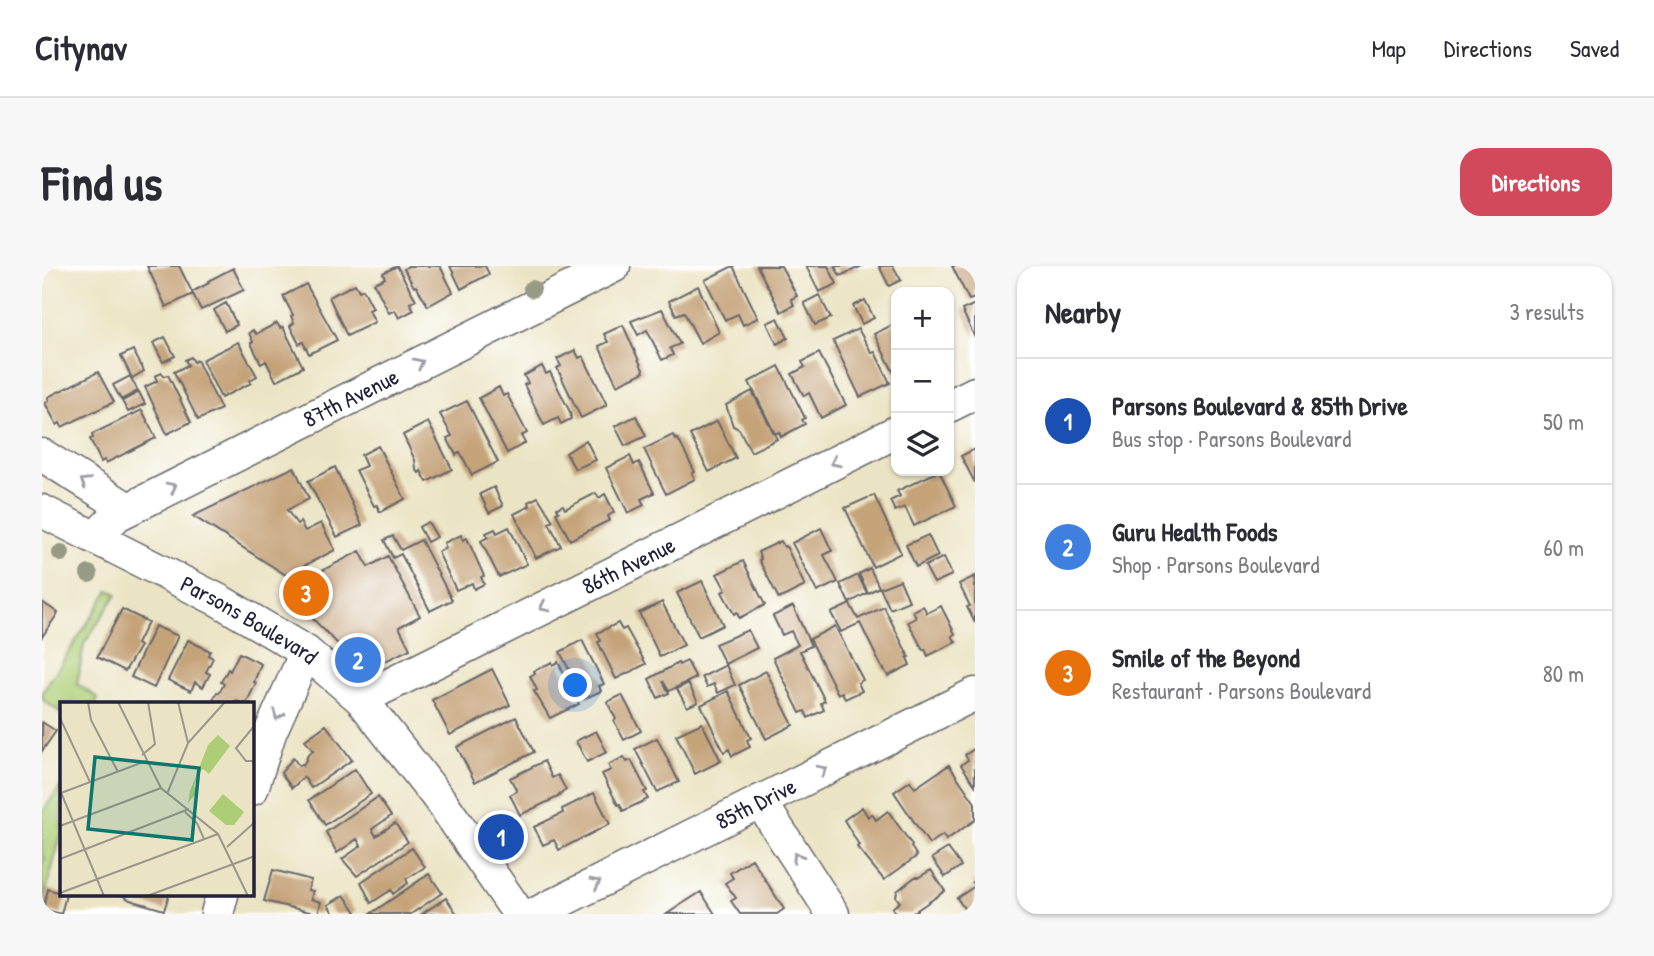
<!DOCTYPE html>
<html lang="en">
<head>
<meta charset="utf-8">
<style>
  body { margin:0; font-family:"Patrick Hand",sans-serif; background:#f7f7f7; color:#2b2b33 }
  .controls { position:absolute; right:21px; top:21px; display:grid; overflow:hidden; border-radius:14px; box-shadow:0 2px 5px #0004 }
  .controls button { width:63px; height:63px; display:grid; place-items:center; padding:0; border:0; border-bottom:2px solid #e1e1e2; background:#fff; color:#2b2b33; font:35px sans-serif }
  .you { position:absolute; left:534px; top:420px; width:24px; height:24px; margin:-18px; border:5px solid #fff; border-radius:50%; background:#1a73e8; box-shadow:0 0 0 10px #1a73e833 }
  .badge { display:grid; place-items:center; width:46px; height:46px; border-radius:50%; background:#d1495b; color:#fff; font-size:23px; font-weight:700 }
  .pin { position:absolute; translate:-50% -50%; border:4px solid #fff; box-shadow:0 2px 7px #0006 }
  .list { margin:0; padding:0; list-style:none }
  h2 { display:flex; justify-content:space-between; align-items:center; height:91px; margin:0; padding:0 28px; font-size:30px }
  h2 small { font-size:23px; font-weight:400; color:#7c7c81 }
  .list li { display:grid; grid-template-columns:46px 1fr auto; gap:21px; align-items:center; box-sizing:border-box; height:126px; padding:0 28px; border-top:2px solid #e1e1e2 }
  .list b { display:block; font-size:26px; white-space:nowrap }
  .list p { margin:0; font-size:23px; white-space:nowrap; color:#7c7c81 }
  .list em { font-size:23px; font-style:normal; color:#7c7c81 }
  .icon { flex:none; width:38px; height:38px; fill:none; stroke:currentColor; stroke-width:2; stroke-linecap:round; stroke-linejoin:round }
  .map { position:relative; flex:none; width:933px; height:648px; overflow:hidden; border-radius:21px }
  header { display:flex; align-items:center; gap:42px; box-sizing:border-box; height:98px; padding:0 35px; background:#fff; border-bottom:2px solid #e1e1e2 }
  header strong { font-size:33px }
  nav { display:flex; gap:38px; margin-inline-start:auto; font-size:24px }
  .intro { display:flex; align-items:center; justify-content:space-between; box-sizing:border-box; height:168px; padding:0 42px }
  h1 { margin:0; font-size:49px }
  .button { padding:18px 32px; border-radius:21px; background:#d1495b; color:#fff; font-size:24px; font-weight:700 }
  main { display:flex; gap:42px; padding:0 42px }
  aside { flex:1; background:#fff; border-radius:21px; box-shadow:0 2px 5px #0004 }
  .map>svg:first-child { display:block }
</style>
</head>
<body>
<header>
<strong>Citynav</strong>
<nav><a>Map</a><a>Directions</a><a>Saved</a></nav>
</header>
<div class="intro"><h1>Find us</h1><a class="button">Directions</a></div>
<main>
<div class="map">
<svg width="933" height="648" viewBox="0 0 933 648">
  <rect width="100%" height="100%" fill="#fff"/>
  <filter id="ink" filterUnits="userSpaceOnUse"><feTurbulence type="fractalNoise" baseFrequency=".0143" numOctaves="2"/><feDisplacementMap in="SourceGraphic" scale="14" xChannelSelector="R" yChannelSelector="G"/><feConvolveMatrix kernelMatrix="1 2 1 2 8 2 1 2 1" color-interpolation-filters="sRGB"/></filter>
  <filter id="wash" filterUnits="userSpaceOnUse"><feTurbulence type="fractalNoise" baseFrequency=".00686" numOctaves="4" result="noise"/><feDisplacementMap in="SourceGraphic" scale="28" xChannelSelector="R" yChannelSelector="G"/><feGaussianBlur stdDeviation="1.57" result="paint"/><feColorMatrix in="noise" values="0 0 0 0 0 0 0 0 0 0 0 0 0 0 0 0 0 1.4 0 .05"/><feComposite in="paint" operator="in"/></filter>
  <g filter="url(#wash)">
    <rect width="100%" height="100%" fill="#ebe4c4"/>
    <path fill="#accd75" stroke="#677858" stroke-width="2" d="M67,324L75,328L42,378L35,418L56,432L54,438H19V447L0,433V427Z
      M19,519V569L0,640V597L3,592L0,590V547Z"/>
    <g id="blocks">
      <path fill="#c5a379" d="M105,0H137L151,28L124,41Z
        M355,0L374,34L368,37L372,44L357,52L353,44L347,47L332,17L343,12L341,7Z
        M366,0H398L411,26L386,40L374,20L372,21L362,3Z
        M408,0H443L447,8L419,23Z
        M691,0L716,52L701,59L696,48L683,54L663,14Z
        M715,0H739L755,30L749,33L752,39L739,46Z
        M764,0H786L795,18L777,26Z
        M793,0H820L798,10Z
        M837,0H851L859,14L847,20Z
        M910,0H933V32L927,34Z
        M191,2L202,24L159,44L150,26L167,17L166,15Z
        M264,18L295,74L267,88L261,76L257,78L248,60L252,57L249,50L251,49L241,30Z
        M313,18L317,25L321,23L331,42L327,44L333,56L305,70L287,31Z
        M656,20L677,66L658,77L642,46L634,49L627,35Z
        M777,29L789,52L773,59L762,37Z
        M823,34L832,52L820,58L811,40Z
        M184,37L195,59L183,65L172,44Z
        M933,38V72L920,44Z
        M620,43L638,78L628,82L631,89L620,94L605,64L596,69L589,55Z
        M736,52L746,72L735,78L725,57Z
        M235,57L238,62L241,61L261,101L234,115L224,95L219,98L209,77L211,76L207,67L211,64L214,68Z
        M854,57V111L832,68Z
        M581,59L602,106L575,119L557,80L566,76L562,68Z
        M816,63L830,87L833,86L848,117L818,131L791,75Z
        M123,71L133,90L121,96L111,77Z
        M196,76L215,110L208,114L209,117L179,132L160,94Z
        M91,84L102,105L90,112L79,90Z
        M533,84L537,92L541,90L565,139L539,152L515,102L519,100L515,93Z
        M777,87L804,139L779,152L767,127L762,130L750,108L763,101L760,96Z
        M149,91L152,96L155,94L179,143L156,154L132,106L146,99L143,94Z
        M500,100L504,108L508,106L528,146L529,153L519,158L516,152L502,159L482,119L486,117L482,110Z
        M737,100L763,152L760,154L763,158L739,171L737,166L733,168L707,116Z
        M56,106L72,136L20,161L18,157L15,159L3,137L7,135L6,131Z
        M120,107L122,110L126,109L149,156L125,168L103,121L115,115L113,110Z
        M88,110L96,125L79,134L71,119Z
        M457,121L461,130L465,128L485,167L479,170L483,177L465,187L437,132Z
        M710,125L735,173L709,186L697,163L691,160L684,139Z
        M97,126L103,138L86,146L80,135Z
        M425,135L456,196L430,209L418,186L414,189L405,172L410,170L398,148Z
        M100,144L114,172L64,197L62,194L59,196L48,173L51,172L50,168Z
        M594,150L604,170L583,180L573,160Z
        M675,155L694,192L667,206L648,169Z
        M386,156L410,203L385,216L379,205L377,207L374,203L373,194L361,169Z
        M631,169L634,174L636,173L653,206L650,207L653,213L624,228L602,183Z
        M544,174L554,194L533,203L524,187Z
        M336,180L363,233L338,246L335,239L332,240L314,204L324,200L319,189Z
        M933,183V217L919,190Z
        M588,190L592,199L597,196L612,227L599,233L602,239L586,247L564,202Z
        M252,201L267,233L245,244L255,258L258,256L263,265L279,257L293,284L244,309L151,250Z
        M293,201L320,259L295,271L266,215Z
        M897,205L914,240L872,260L863,241L853,245L848,235L858,230L855,225Z
        M452,221L461,240L447,247L438,228Z
        M554,227L557,232L563,228L572,246L566,250L568,254L528,274L514,247L517,246L515,242L521,239L523,243Z
        M832,229L859,287L831,301L803,242Z
        M496,231L511,255L507,257L519,280L494,292L472,248L488,240L486,236Z
        M386,256L395,271L385,276L377,261Z
        M467,261L485,298L457,311L439,275L446,271L444,267L453,263L455,267Z
        M779,262L790,285L782,289L796,316L775,326L750,277Z
        M419,269L421,274L425,272L442,310L439,311L442,318L432,323L430,317L414,324L396,286L404,282L402,277Z
        M886,269L896,290L874,301L864,279Z
        M351,270L359,284L379,274L410,334L388,345L359,288L351,292L342,274Z
        M739,275L742,281L744,280L763,320L737,333L717,294L719,293L716,286Z
        M318,285L326,301L346,290L378,350L357,361L368,383L327,403L319,401L242,324Z
        M902,291L910,309L892,317L883,300Z
        M701,295L723,339L697,352L695,346L692,348L680,326L684,324L675,308Z
        M828,302L837,321L826,327L817,308Z
        M816,309L825,327L807,337L798,318Z
        M933,310V357L925,341L928,340L917,318Z
        M858,314L867,335L848,343L838,322Z
        M660,315L681,359L657,371L635,327Z
        M0,336L16,347L0,371Z
        M620,336L642,379L618,391L597,347Z
        M808,338L816,353L842,341L867,391L865,392L868,399L846,410L842,403L841,404L818,357L799,366L789,347Z
        M751,340L769,380L758,385L783,435L779,437L782,444L766,452L763,445L758,447L731,392L756,379L749,365L740,369L731,350Z
        M881,340L885,347L899,340L913,368L910,370L914,376L886,390L883,383L881,384L866,356L874,352L871,345Z
        M80,343L106,356L95,378L98,380L83,405L55,391Z
        M576,357L580,364L584,362L604,398L574,413L556,376L559,375L555,367Z
        M113,360L136,370L112,422L89,411Z
        M793,360L821,414L816,417L820,425L803,433L800,426L796,428L768,373Z
        M706,364L715,382L683,398L673,378Z
        M146,374L168,385L166,389L171,392L164,406L168,408L161,421L153,416L149,425L126,414Z
        M540,374L562,418L557,420L559,425L542,433L518,386Z
        M197,387L219,398L212,416L214,417L204,438L193,435L191,438H175L170,436L175,426L177,427L182,418L179,416L186,403L188,405Z
        M645,395L654,412L627,425L621,415L627,427L616,432L607,413L636,397L637,399Z
        M510,396L511,399L516,396L537,438L508,452L492,425L495,424L488,410L493,408L492,405Z
        M684,399L693,419L676,427L672,418L665,421L660,411Z
        M450,403L468,439L408,469L390,434Z
        M724,405L751,459L724,473L697,419Z
        M646,417L656,436L645,441L635,423Z
        M686,425L709,472L705,474L708,481L690,490L687,483L682,486L659,439Z
        M580,429L599,465L582,474L572,455L574,453L565,436Z
        M474,451L492,486L433,516L415,481Z
        M0,456L14,465L0,485Z
        M660,457L679,495L653,508L634,469Z
        M284,459L310,494L269,522L262,511L250,522L239,507L251,492L257,500L260,498L261,500L266,489L271,485L263,474Z
        M554,465L565,486L545,496L534,475Z
        M615,472L637,516L615,526L593,483Z
        M932,483L933,485V519L919,499L926,494L923,489Z
        M582,491L585,496L589,494L605,525L602,526L606,533L581,545L578,538L576,539L560,508L569,504L566,499Z
        M502,495L510,512L516,509L524,524L517,528L518,530L478,549L468,529L475,525L468,512Z
        M907,499L933,537V554L904,574L901,569L887,578L852,526L868,515L873,522Z
        M313,503L329,528L283,559L267,534Z
        M552,527L568,558L517,584L512,574L501,579L492,561L521,547L520,543Z
        M336,531L349,550L330,563L334,570L353,557L366,576L315,610L300,593L319,580L315,573L295,587L284,566Z
        M820,541L826,551L830,548L834,554L846,545L870,579L869,581L875,590L842,614L815,581L817,579L802,554Z
        M370,582L383,601L364,613L366,617L351,628L349,624L329,637L319,616Z
        M906,582L919,600L903,611L890,592Z
        M710,593L742,643L735,648H698L689,635L694,632L683,617L691,612L688,607Z
        M231,604L269,614L266,624L271,625L269,633L279,636L276,648L222,635Z
        M889,604L903,625L869,648H854L850,642L858,636L854,631L855,625L873,611H877Z
        M387,608L400,627L369,648H328Z
        M933,613V643L926,648L915,632L933,620L930,616Z
        M6,623L24,629L19,648L1,643Z
        M659,626L673,648H625L640,638Z
        M80,629H127L122,644L88,634Z
        M302,629L314,646L311,648H292L286,639Z
        M404,632L415,648H380Z"/>
    </g>
  </g>
  <g filter="url(#ink)">
    <use href="#blocks" fill-opacity="0" stroke="#68666b" stroke-width="2"/>
    <g fill="none" stroke-linecap="round" stroke-linejoin="round">
      <g stroke="#68666b" stroke-width="35">
        <g id="minor">
          <path d="M907,140L933,127"/>
          <path d="M0,189L86,243"/>
          <path id="s1" d="M0,245L178,335L264,386L319,433L401,538L477,648"/>
          <path id="s2" d="M54,271L75,249L572,0"/>
          <path id="s3" d="M319,433L854,166"/>
          <path d="M210,523L228,467L264,386"/>
          <path d="M718,535L791,648"/>
          <path d="M175,648L180,629"/>
          <path id="s4" d="M493,648L933,428"/>
        </g>
      </g>
      <use href="#minor" stroke="#fff" stroke-width="32"/>
    </g>
    <g fill="#979a84">
      <circle cx="490" cy="23" r="9"/>
      <circle cx="19" cy="287" r="9"/>
      <circle cx="47" cy="308" r="9"/>
    </g>
    <defs><path id="oneway-chevron" d="M-2-3.5L2.5 0L-2 3.5" fill="none" stroke-width="1.6" stroke-linecap="round" stroke-linejoin="round" transform="scale(1.75)"/></defs>
    <g stroke="#9c9ca7">
      <use href="#oneway-chevron" transform="translate(377 97) rotate(-27)"/>
      <use href="#oneway-chevron" transform="translate(793 196) rotate(154)"/>
      <use href="#oneway-chevron" transform="translate(43 216) rotate(-148)"/>
      <use href="#oneway-chevron" transform="translate(130 221) rotate(-27)"/>
      <use href="#oneway-chevron" transform="translate(502 341) rotate(154)"/>
      <use href="#oneway-chevron" transform="translate(236 449) rotate(114)"/>
      <use href="#oneway-chevron" transform="translate(780 504) rotate(-27)"/>
      <use href="#oneway-chevron" transform="translate(755 591) rotate(-123)"/>
      <use href="#oneway-chevron" transform="translate(554 617) rotate(-27)"/>
    </g>
  </g>
  <g text-anchor="middle" stroke-width="7" stroke-linejoin="round" paint-order="stroke">
    <g font-size="23" fill="#22223b" stroke="#fff">
      <text dy="8" stroke="none"><textPath href="#s2" startOffset="292">87th Avenue</textPath></text>
      <text dy="8" stroke="none"><textPath href="#s3" startOffset="299">86th Avenue</textPath></text>
      <text dy="8" stroke="none"><textPath href="#s1" startOffset="234">Parsons Boulevard</textPath></text>
      <text dy="8" stroke="none"><textPath href="#s4" startOffset="247">85th Drive</textPath></text>
    </g>
  </g>
  <g transform="translate(18 436)">
    <rect width="194" height="194" fill="#ebe4c4"/>
    <path d="M158,33L170,44L149,72L143,67L138,72L134,84L137,90L128,101L130,89L148,43ZM163,92L184,110L174,123H166L149,109Z" fill="#accd75"/>
    <path fill="none" stroke="#9b968d" stroke-width="2" d="M28,0L31,18L58,70M58,0L101,86L158,132L188,194M118,0L128,41M0,16L30,80M195,23L176,46L186,59H195M82,53L95,42L88,0M0,88L44,194M1,91L86,59M107,92L128,41L165,0M125,110L137,121L144,137M0,124L101,86M167,145L195,120M0,157L129,107M0,191L158,132M87,194L195,154"/>
    <path fill="#0f766e" fill-opacity="0.15" stroke="#0f766e" stroke-width="3.5" d="M35,55L139,66L132,138L28,127Z"/>
    <rect width="194" height="194" fill="none" stroke="#22223b" stroke-width="3.5"/>
  </g>
</svg>
<div class="controls">
<button>+</button>
<button>−</button>
<button><svg class="icon" aria-label="layers" viewBox="0 0 24 24"><path d="M12 4l9 5-9 5-9-5zM3 14l9 5 9-5"/></svg></button>
</div>
<div class="you"></div>
<div class="pin badge" style="left:459px;top:571px;background:#1a4fb4">1</div>
<div class="pin badge" style="left:316px;top:394px;background:#3f7fe0">2</div>
<div class="pin badge" style="left:264px;top:327px;background:#e8710a">3</div>
</div>
<aside>
<h2>Nearby<small>3 results</small></h2>
<ul class="list">
<li><span class="badge" style="background:#1a4fb4">1</span><div><b>Parsons Boulevard &amp; 85th Drive</b><p>Bus stop · Parsons Boulevard</p></div><em>50 m</em></li>
<li><span class="badge" style="background:#3f7fe0">2</span><div><b>Guru Health Foods</b><p>Shop · Parsons Boulevard</p></div><em>60 m</em></li>
<li><span class="badge" style="background:#e8710a">3</span><div><b>Smile of the Beyond</b><p>Restaurant · Parsons Boulevard</p></div><em>80 m</em></li>
</ul>
</aside>
</main>
</body>
</html>
